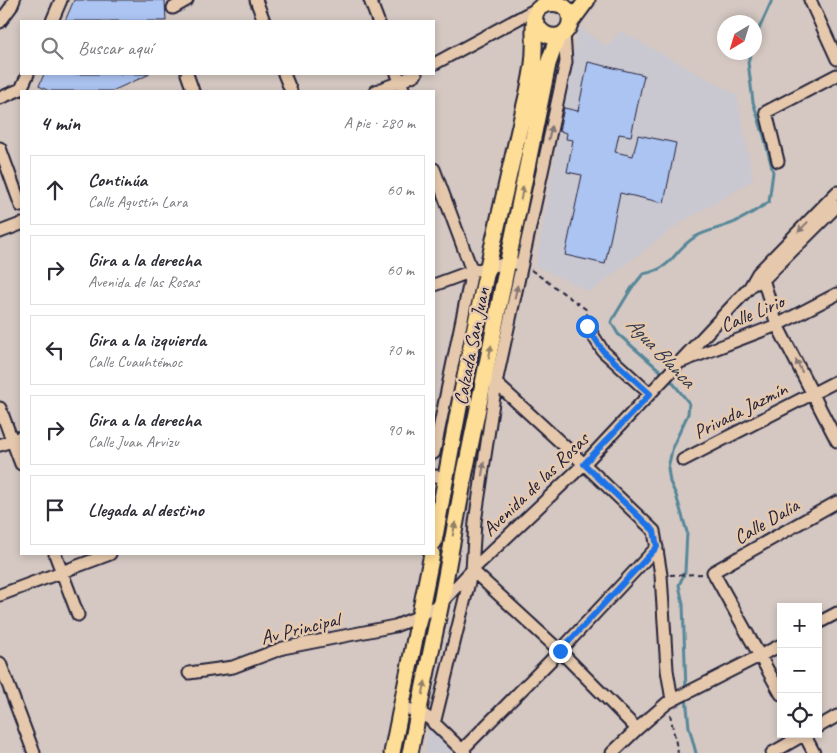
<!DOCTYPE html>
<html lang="es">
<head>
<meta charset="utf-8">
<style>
  body { margin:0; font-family:Caveat,sans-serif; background:#f2f2f3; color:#2b2b33 }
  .controls { position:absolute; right:15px; bottom:15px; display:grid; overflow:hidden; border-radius:0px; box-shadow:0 2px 8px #0003 }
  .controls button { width:45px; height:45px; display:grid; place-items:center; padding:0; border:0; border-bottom:1px solid #e1e1e2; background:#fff; color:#2b2b33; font:25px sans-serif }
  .compass { position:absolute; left:717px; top:15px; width:45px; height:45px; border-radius:50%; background:#fff; box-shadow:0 2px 8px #0003; rotate:218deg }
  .stop { position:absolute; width:15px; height:15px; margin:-11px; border:4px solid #1a73e8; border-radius:50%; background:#fff }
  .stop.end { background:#1a73e8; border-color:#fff; box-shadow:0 1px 5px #0008 }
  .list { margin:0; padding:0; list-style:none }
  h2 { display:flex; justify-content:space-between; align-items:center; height:65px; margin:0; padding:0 20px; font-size:21px }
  h2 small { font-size:16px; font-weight:400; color:#7c7c81 }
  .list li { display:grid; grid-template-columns:32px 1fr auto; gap:15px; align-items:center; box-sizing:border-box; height:70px; margin:0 10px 10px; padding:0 10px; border:1px solid #e1e1e2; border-radius:0px }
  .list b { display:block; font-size:19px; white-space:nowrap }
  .list p { margin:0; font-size:16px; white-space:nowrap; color:#7c7c81 }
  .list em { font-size:16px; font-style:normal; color:#7c7c81 }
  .icon { flex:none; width:28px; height:28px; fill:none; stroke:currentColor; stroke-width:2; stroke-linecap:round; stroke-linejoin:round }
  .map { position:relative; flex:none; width:837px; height:753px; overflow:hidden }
  .search { position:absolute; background:#fff; box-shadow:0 2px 8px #0003; left:20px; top:20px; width:415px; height:55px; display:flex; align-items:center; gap:12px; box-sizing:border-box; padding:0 18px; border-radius:0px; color:#7c7c81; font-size:19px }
  .panel { position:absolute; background:#fff; box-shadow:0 2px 8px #0003; left:20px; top:90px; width:415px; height:465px; border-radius:0px }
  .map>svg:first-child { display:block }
</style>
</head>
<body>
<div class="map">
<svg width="837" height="753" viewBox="0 0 837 753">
  <rect width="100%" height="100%" fill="#d5c8c2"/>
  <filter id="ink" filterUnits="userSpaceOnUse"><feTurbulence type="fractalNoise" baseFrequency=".02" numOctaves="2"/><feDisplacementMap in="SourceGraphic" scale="10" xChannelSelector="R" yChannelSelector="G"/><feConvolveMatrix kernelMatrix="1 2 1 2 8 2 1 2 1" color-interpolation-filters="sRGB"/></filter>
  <g filter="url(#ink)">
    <path fill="#c9c7d0" d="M578,26L607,47L620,31L737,95L753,179L729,195L680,223L590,292L536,266Z
      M430,723L462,753H425Z"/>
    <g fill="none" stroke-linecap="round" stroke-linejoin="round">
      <path stroke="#578799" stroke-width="3" d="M754,40L772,0
        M664,374L618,334L611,322L631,289L643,274C675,268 672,251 695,237C707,230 722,228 735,222C747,217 758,209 769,202L773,172L764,136L753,102L748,62L751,52
        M669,378L689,403L688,414L673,446L668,468L670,482L676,495L687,532L685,572L679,585L683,604L686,691
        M686,697L689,727L696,753"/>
    </g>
    <path fill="#acc4f2" stroke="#22223b" d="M74,0H165L166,21H65Z
      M588,62L644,75L631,136L619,134L615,152L633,156L638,135L676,143L664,203L620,193L605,264L565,255L582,175L567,172L573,140L566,139L567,133L559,131L564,108L578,111Z
      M44,74H150L112,91H49L39,86Z"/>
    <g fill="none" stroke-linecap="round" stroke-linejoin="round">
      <g stroke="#22223b" stroke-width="15">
        <path id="minor" d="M256,0L264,21
          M370,0L378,21
          M810,0L837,59
          M173,8L187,0
          M52,21L61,0
          M0,22L11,7L14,0
          M434,64L538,8
          M187,74L193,91
          M284,74L291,91
          M397,74L404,91
          M376,91L400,82L416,74
          M0,98L21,89L28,74
          M0,148L21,206
          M778,161L766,112L837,75
          M434,169L472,271
          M0,232L21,224
          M758,273L763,279L777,325L837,441
          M757,283L766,277L837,206
          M434,285L472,271L508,263H514
          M587,326L603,351L650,394
          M683,361L777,325L837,294
          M492,382L496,383L584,464L654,531L661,575L667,670L672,700
          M0,408L21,464
          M0,445L21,437
          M434,453L472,271
          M683,460L837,381
          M434,476L446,477
          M55,554L78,615
          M472,570L560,651L637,729
          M0,595L110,554
          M818,623L837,613
          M0,663L34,753
          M189,673L233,667L283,648L395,626L420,616L441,603L472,570L584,464L750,287L758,273L837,192
          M781,694L713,572L837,502
          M401,707L419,712L430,719L465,753
          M434,724L472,570L475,522L496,383L566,62L564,33
          M818,727L837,716
          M804,734L814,753
          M462,750L560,651L657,547
          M612,753L637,729L667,703L781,645
          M772,753L805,734"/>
      </g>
      <g stroke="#22223b" stroke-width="19">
        <path id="major" d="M570,23L587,0
          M434,542C453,438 472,334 496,231C505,193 513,155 522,117C527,95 534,72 534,50C535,39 532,23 536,12C542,0 567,0 570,16C573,39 544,45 535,21
          M392,753L432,554
          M410,753L441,603L465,472L548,64L558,36"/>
      </g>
      <path stroke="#22223b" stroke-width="2" stroke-dasharray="5 4" stroke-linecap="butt" d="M531,270L587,310V316
        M670,575L703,574
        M670,714L678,753"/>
      <use href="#minor" stroke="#e6c9ad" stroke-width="11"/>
      <use href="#major" stroke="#fedd96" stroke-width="15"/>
    </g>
    <defs><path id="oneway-solid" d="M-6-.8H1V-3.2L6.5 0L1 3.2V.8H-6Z" transform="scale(1.25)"/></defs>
    <g fill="#847674">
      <use href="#oneway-solid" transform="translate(550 133) rotate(-78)"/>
      <use href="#oneway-solid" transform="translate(803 227) rotate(134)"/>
      <use href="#oneway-solid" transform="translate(516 292) rotate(-78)"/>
      <use href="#oneway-solid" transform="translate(799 366) rotate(-117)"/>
      <use href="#oneway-solid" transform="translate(483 469) rotate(-81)"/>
    </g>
    <g fill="#908068">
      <use href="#oneway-solid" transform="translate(522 193) rotate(-79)"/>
      <use href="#oneway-solid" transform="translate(490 352) rotate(-79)"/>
      <use href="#oneway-solid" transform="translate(454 529) rotate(-79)"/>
      <use href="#oneway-solid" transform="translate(424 688) rotate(-79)"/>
    </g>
  </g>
  <g fill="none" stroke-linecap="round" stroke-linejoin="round" filter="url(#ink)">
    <path stroke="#1a73e8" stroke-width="6" d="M560,651L657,547L654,531L584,464L650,394L603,351L587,326"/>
  </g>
  <g text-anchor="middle" stroke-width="5" stroke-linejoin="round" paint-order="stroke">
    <g font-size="20" fill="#22223b" stroke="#e6c9ad">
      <text transform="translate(752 313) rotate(-23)" y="7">Calle Lirio</text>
      <text transform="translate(471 346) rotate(-79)" y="7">Calzada San Juan</text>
      <text transform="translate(740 410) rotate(-27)" y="7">Privada Jazmín</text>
      <text transform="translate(535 484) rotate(-44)" y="7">Avenida de las Rosas</text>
      <text transform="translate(766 521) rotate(-30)" y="7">Calle Dalia</text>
      <text transform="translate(300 628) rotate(-14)" y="7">Av Principal</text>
    </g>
    <g font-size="21" font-style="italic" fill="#2f3b52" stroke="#e6c9ad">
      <text transform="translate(661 352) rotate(46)" y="7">Agua Blanca</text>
    </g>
  </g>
</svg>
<div class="controls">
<button>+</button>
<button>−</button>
<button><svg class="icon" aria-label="locate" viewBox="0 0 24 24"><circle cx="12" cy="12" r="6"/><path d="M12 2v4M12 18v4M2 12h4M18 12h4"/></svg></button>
</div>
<svg class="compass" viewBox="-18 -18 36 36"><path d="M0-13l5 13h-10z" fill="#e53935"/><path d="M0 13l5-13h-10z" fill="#7c7c81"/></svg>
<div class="stop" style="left:587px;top:326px"></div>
<div class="stop end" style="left:560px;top:651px"></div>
<div class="search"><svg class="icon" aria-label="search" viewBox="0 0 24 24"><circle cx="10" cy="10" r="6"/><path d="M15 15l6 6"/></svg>Buscar aquí</div>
<section class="panel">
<h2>4 min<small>A pie · 280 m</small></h2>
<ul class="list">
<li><svg class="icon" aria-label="ahead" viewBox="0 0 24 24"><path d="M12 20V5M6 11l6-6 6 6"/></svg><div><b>Continúa</b><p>Calle Agustín Lara</p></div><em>60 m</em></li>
<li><svg class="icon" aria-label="right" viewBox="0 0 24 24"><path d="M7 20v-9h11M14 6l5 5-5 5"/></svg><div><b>Gira a la derecha</b><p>Avenida de las Rosas</p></div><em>60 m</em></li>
<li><svg class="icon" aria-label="left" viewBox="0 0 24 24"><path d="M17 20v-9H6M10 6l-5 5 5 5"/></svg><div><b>Gira a la izquierda</b><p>Calle Cuauhtémoc</p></div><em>70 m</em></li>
<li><svg class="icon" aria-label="right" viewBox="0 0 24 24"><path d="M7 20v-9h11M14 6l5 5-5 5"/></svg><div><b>Gira a la derecha</b><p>Calle Juan Arvizu</p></div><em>90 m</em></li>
<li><svg class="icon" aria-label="arrive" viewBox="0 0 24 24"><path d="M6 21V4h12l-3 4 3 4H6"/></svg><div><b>Llegada al destino</b></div></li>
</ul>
</section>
</div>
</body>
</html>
